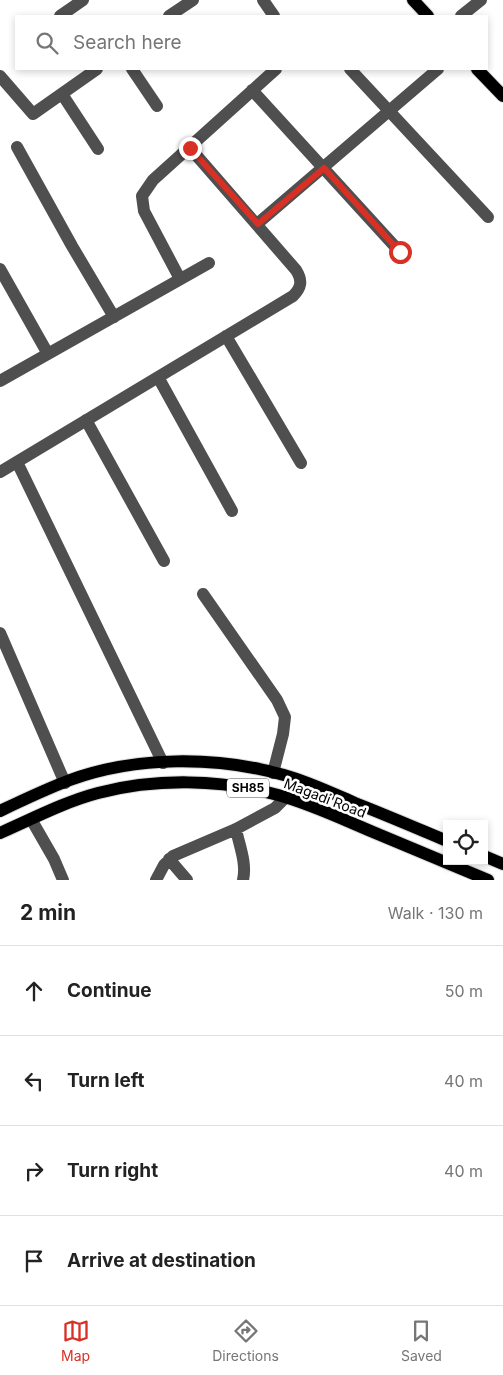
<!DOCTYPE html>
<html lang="en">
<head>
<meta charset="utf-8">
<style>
  body { margin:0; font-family:Inter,sans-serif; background:#f2f2f2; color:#222 }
  .controls { position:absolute; right:15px; bottom:15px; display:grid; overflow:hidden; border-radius:0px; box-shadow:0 2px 8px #0003 }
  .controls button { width:45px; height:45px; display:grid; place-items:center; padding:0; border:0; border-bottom:1px solid #e0e0e0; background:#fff; color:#222; font:25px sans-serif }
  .stop { position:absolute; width:15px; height:15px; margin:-11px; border:4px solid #d93025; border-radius:50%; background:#fff }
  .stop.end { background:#d93025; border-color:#fff; box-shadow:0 1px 5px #0008 }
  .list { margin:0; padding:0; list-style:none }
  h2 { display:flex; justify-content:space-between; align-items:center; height:65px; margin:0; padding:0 20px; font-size:21px }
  h2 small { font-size:16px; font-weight:400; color:#767676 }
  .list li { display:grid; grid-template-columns:32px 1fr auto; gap:15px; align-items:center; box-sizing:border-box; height:90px; padding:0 20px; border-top:1px solid #e0e0e0 }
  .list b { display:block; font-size:19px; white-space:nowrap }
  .list em { font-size:16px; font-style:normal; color:#767676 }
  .icon { flex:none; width:28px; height:28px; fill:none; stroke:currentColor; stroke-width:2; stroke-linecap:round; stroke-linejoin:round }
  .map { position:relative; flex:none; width:503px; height:880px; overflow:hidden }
  .search { position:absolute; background:#fff; box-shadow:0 2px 8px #0003; left:15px; right:15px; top:15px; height:55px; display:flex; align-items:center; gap:12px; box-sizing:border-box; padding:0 18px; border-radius:0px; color:#767676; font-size:19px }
  .sheet { height:425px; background:#fff }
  nav { display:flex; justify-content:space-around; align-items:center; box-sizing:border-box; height:70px; border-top:1px solid #e0e0e0; background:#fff; font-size:14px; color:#767676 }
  nav a { display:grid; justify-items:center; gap:2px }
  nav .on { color:#d93025 }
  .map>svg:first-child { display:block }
</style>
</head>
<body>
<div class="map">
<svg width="503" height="880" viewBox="0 0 503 880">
  <rect width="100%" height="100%" fill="#fff"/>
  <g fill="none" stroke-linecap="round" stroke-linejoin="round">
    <g stroke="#dbdbdb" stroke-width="14">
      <path id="major" d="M413,0L428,16
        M477,69L503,96
        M0,811C23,800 46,789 70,780C136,756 216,756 284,775C309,782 332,793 355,803C386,815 416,828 447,841
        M0,833C32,819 64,802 98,793C156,778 220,779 278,795C311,804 342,819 373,832C411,848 450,864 488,880
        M484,856L503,864"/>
    </g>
    <path stroke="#4f4f4f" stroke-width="12" d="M263,0L274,16
      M60,16L83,0
      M169,16L193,0
      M461,16L481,0
      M132,69L157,106
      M350,69L488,217
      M0,76L33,114L97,69
      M252,90L400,252
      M62,94L98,149
      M17,147L72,246L114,317
      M257,224L438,69
      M0,269L48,354
      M180,279L144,211L142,196L153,180L276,69
      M226,336L301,463
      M158,377L232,511
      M0,381L209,263
      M86,420L164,561
      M17,462L163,763
      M0,472L293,296C301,288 303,281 296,270L190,148
      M203,594L277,700L285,717L283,734L273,773
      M0,633L65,783
      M31,819L54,859L63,880
      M236,829C239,845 247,863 243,880
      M169,859L187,880
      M156,880L164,865L173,856L236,829L275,808L285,798"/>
    <use href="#major" stroke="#000" stroke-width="12"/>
  </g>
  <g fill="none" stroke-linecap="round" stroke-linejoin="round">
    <path stroke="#d93025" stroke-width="6" d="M190,148L258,224L324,168L400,252"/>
  </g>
  <g text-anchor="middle" stroke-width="5" stroke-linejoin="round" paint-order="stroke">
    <rect fill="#fff" stroke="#4c4c4c" stroke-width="1" x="227" y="778.5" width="42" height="19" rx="4"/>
    <g font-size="12" font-weight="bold" fill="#000">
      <text x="248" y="792">SH85</text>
    </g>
    <g font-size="14" fill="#000" stroke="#fff">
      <text transform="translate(325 798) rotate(21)" y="5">Magadi Road</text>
    </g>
  </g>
</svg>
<div class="controls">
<button><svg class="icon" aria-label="locate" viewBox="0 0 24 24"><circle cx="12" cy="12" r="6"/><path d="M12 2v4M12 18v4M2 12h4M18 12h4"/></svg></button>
</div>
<div class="stop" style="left:400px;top:252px"></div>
<div class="stop end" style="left:190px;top:148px"></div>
<div class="search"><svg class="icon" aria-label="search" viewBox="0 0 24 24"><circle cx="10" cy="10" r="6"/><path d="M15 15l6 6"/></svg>Search here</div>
</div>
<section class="sheet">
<h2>2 min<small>Walk · 130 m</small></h2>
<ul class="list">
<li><svg class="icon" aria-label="ahead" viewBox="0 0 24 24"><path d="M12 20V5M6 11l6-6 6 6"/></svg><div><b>Continue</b></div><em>50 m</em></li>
<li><svg class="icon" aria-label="left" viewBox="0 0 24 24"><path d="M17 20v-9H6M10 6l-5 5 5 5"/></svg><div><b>Turn left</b></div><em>40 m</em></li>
<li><svg class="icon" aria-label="right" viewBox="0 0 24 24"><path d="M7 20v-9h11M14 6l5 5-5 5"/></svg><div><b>Turn right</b></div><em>40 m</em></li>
<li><svg class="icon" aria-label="arrive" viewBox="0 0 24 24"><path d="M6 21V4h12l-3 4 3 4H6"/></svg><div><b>Arrive at destination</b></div></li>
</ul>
</section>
<nav>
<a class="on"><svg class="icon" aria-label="map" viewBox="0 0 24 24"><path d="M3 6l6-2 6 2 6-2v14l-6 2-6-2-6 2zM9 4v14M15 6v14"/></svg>Map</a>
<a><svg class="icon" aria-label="directions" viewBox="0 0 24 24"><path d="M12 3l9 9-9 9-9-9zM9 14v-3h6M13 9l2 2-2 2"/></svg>Directions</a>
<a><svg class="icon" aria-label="saved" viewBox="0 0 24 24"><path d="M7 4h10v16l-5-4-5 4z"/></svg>Saved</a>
</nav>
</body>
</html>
